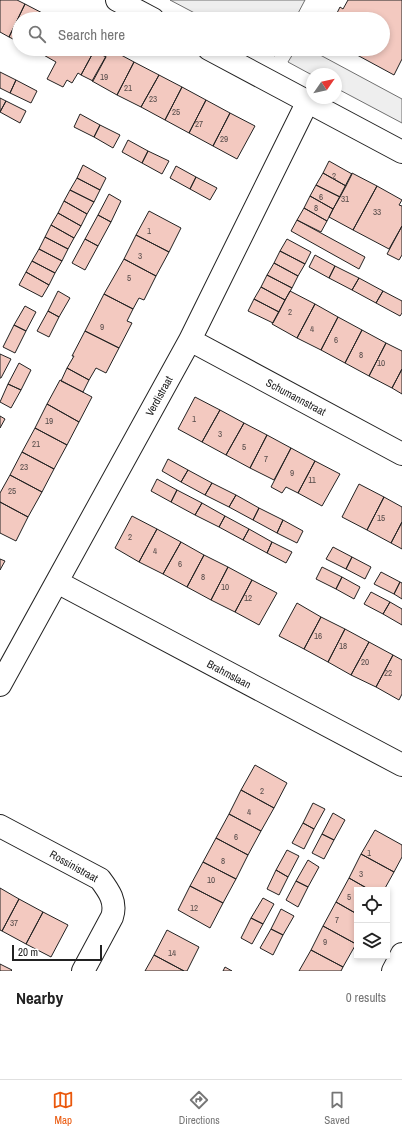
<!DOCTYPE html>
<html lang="en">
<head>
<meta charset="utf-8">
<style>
  body { margin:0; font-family:"Archivo Narrow",sans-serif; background:#f6f6f6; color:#222 }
  .controls { position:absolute; right:12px; bottom:12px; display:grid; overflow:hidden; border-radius:0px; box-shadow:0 2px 6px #0003 }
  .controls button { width:36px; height:36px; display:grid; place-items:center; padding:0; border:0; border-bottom:1px solid #e0e0e0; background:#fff; color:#222; font:20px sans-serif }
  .compass { position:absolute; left:306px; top:68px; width:36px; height:36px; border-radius:50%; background:#fff; box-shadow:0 2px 6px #0003; rotate:56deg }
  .scale { position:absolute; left:12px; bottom:10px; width:90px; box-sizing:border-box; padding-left:4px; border:2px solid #222; border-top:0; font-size:11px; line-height:14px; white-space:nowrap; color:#222; -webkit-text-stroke:3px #fff; paint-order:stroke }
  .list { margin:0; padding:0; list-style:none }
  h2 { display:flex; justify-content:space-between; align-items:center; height:52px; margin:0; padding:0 16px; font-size:17px }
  h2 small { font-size:13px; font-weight:400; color:#767676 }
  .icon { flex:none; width:22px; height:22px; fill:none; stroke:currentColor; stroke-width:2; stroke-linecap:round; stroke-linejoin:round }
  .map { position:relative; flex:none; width:402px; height:971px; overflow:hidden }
  .search { position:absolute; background:#fff; box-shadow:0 2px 6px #0003; left:12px; right:12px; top:12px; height:44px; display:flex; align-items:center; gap:10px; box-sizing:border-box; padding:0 14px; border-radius:22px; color:#767676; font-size:15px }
  .sheet { height:108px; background:#fff }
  nav { display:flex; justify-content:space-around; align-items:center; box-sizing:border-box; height:56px; border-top:1px solid #e0e0e0; background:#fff; font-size:11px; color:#767676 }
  nav a { display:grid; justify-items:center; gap:2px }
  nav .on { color:#ea580c }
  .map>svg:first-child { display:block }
</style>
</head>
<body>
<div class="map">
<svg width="402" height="971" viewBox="0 0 402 971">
  <rect width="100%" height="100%" fill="#fff"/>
  <path fill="#eee" stroke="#6f6f6f" d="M170,0H305L295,19H206Z
    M262,49H279L275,56Z
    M296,49H309L402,99V123L336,88V74L312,75L288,62Z"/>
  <path fill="#f3c9c0" stroke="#222" d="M0,0H17L25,4L9,37L0,32Z
    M348,0H402V59L394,75L346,49H383V19H334L340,7L343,9Z
    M25,4L50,17L48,19H19V42L9,37Z
    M33,49H90L94,51L81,75L78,73L72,83L67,80L63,87L47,79L56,62Z
    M110,49L134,62L117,95L92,81Z
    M94,51L106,57L93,81L81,75Z
    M134,62L159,75L141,107L117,95Z
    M0,72L16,80L10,93L0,88Z
    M159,75L182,87L165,120L141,107Z
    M16,80L37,91L31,103L10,93Z
    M182,87L206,100L189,133L165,120Z
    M0,98L6,101L0,112Z
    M206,100L230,113L213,146L189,133Z
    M6,101L26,111L20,123L0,112Z
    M230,113L255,126L237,159L213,146Z
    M80,114L100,125L94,137L74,127Z
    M100,125L120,135L113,148L94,137Z
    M128,140L148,151L142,163L122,152Z
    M148,151L169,161L162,174L142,163Z
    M329,161L352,174L346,186L323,173Z
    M83,165L106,178L100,190L77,178Z
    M176,166L196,177L190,189L170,178Z
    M323,173L346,186L340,197L316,185Z
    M352,173L377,186L353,230L329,217Z
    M196,177L217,188L210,200L190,189Z
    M77,178L100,190L94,202L70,190Z
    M316,185L340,197L333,209L310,196Z
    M377,186L402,200L399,205L402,206V226L389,249L353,230Z
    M70,190L94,202L87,214L64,201Z
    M109,194L121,201L111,222L98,215Z
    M310,196L333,209L327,221L304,208Z
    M64,201L87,214L81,226L58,213Z
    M304,208L327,221L321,232L297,220Z
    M149,211L181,228L169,252L136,235Z
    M58,213L81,226L74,238L51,225Z
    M98,215L111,222L98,246L85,239Z
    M297,220L365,257L359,269L291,231Z
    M51,225L74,238L68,249L45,237Z
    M402,226V255L399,260L387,254Z
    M136,235L169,252L156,276L124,259Z
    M45,237L68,249L62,261L39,249Z
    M85,239L98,246L85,270L72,263Z
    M287,239L311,252L305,264L280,251Z
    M39,249L62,261L55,273L32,261Z
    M280,251L305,264L298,276L274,263Z
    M315,255L335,266L329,278L309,267Z
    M124,259L156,276L144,300L139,298L133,309L104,294Z
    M32,261L55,273L49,285L26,272Z
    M274,263L298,276L292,288L267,275Z
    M335,266L359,278L352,290L329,278Z
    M26,272L49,285L42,297L19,285Z
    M267,275L292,288L285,300L261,287Z
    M359,278L383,291L376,303L352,290Z
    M261,287L285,300L279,312L254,299Z
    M58,291L70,298L59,317L48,311Z
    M290,291L315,304L297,338L272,324Z
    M383,291L402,301V313L400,316L376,303Z
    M104,294L133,309L127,321L132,323L119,348L85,331Z
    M254,299L279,312L273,323L248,311Z
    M315,304L338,317L321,350L297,338Z
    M25,306L36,312L26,331L14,325Z
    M48,311L59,317L49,337L37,331Z
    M338,317L362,330L345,363L321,350Z
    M14,325L26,331L15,353L3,347Z
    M362,330L386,343L369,376L345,363Z
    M85,331L119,348L106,373L96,368L89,380L67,368L74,356H72Z
    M386,343L402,351V369L392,388L369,376Z
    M0,354L11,359L1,378H0Z
    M19,363L31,370L21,390L8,384Z
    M67,368L89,380L83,392L61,381Z
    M402,369V394L392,388Z
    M60,380L92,397L79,422L47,404Z
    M8,384L21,390L11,408L0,402Z
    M195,397L220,410L202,442L178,429Z
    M47,404L79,422L67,445L35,428Z
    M220,410L244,423L226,455L202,442Z
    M0,416L5,419L0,428Z
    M244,423L267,435L250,468L226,455Z
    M35,428L67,445L54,469L22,452Z
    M267,435L291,448L274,480L250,468Z
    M291,448L315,461L298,493L286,487L282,493L271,487Z
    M22,452L54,469L42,492L10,475Z
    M168,459L188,470L181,482L162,471Z
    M315,461L340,474L322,506L298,493Z
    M188,470L212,483L205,495L181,482Z
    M10,475L42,492L28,517L0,502V493Z
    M157,479L177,490L171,502L151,491Z
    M212,483L236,495L229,507L205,495Z
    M359,484L384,497L367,530L342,517Z
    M177,490L202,503L195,515L171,502Z
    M236,495L259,508L253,520L229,507Z
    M384,497L402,507V522L391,543L367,530Z
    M0,502L28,517L16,541L0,533Z
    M202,503L225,516L219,527L195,515Z
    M259,508L283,520L277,533L253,520Z
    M132,516L157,529L139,562L115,548Z
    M225,516L249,529L243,540L219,527Z
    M283,520L303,531L297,543L277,533Z
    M402,522V549L391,543Z
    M157,529L181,542L163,574L139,562Z
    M249,529L272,542L267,553L243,540Z
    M181,542L204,555L187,587L163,574Z
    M272,542L292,552L286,563L267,553Z
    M333,547L352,557L346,569L326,559Z
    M204,555L228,567L211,600L187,587Z
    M352,557L371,567L365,579L346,569Z
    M0,559L5,561L0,570Z
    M228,567L252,580L235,612L211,600Z
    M322,567L342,577L336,589L316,579Z
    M381,572L400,582L394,594L374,584Z
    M342,577L360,587L354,599L336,589Z
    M252,580L277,593L259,625L235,612Z
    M400,582L402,583V599L394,594Z
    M371,592L390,602L383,614L364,604Z
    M390,602L402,609V625L383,614Z
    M297,603L321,617L304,649L279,636Z
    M321,617L345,629L328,662L304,649Z
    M345,629L369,642L351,675L328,662Z
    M369,642L393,655L376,687L351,675Z
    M393,655L402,660V694L399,700L376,687Z
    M255,765L287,783L274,808L241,790Z
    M241,790L274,808L261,831L229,814Z
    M313,803L325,809L314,829L303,823Z
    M333,813L345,820L334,840L322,834Z
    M229,814L261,831L248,855L216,838Z
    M303,823L314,829L304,849L292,843Z
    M375,830L402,845V857L394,872L361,854Z
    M322,834L334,840L324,859L312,853Z
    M216,838L248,855L236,879L203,862Z
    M287,850L299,856L288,877L276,870Z
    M361,854L394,872L384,890H370L349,878Z
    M308,860L319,867L308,887L296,881Z
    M203,862L236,879L223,903L190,886Z
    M276,870L288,877L279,895L267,889Z
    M349,878L370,890H357V914L336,902Z
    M296,881L308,887L298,907L286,900Z
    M190,886L223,903L210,928L178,910Z
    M0,888L19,899L2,931L0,930Z
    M263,898L274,904L263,924L251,918Z
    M19,899L43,912L26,944L2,931Z
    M336,902L357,914V941L356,944L323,926Z
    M281,909L294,916L283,935L271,929Z
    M43,912L68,925L51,957L26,944Z
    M251,918L263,924L252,944L241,938Z
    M323,926L356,944L343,967L311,950Z
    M271,929L283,935L273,955L260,948Z
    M167,930L199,947L187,971H184L154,955Z
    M311,950L343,967L341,971H299Z
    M154,955L184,971H145Z
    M0,964L12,970L11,971H0Z
    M225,967L232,971H223Z"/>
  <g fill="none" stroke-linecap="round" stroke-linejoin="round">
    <g stroke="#222" stroke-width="24">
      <path id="street" d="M117,0L153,19
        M209,49L402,152
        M190,340L402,454
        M57,582L402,765
        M0,685L190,340L308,101
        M0,826L100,879C109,891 117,902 112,917L83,971
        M393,971L402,954"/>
    </g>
    <use href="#street" stroke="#fff" stroke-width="22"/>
  </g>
  <g text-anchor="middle" stroke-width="3" stroke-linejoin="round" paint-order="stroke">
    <g font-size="9" fill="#564c4a">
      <text x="104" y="80">19</text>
      <text x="128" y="91">21</text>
      <text x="153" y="102">23</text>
      <text x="176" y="115">25</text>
      <text x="199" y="127">27</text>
      <text x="224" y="142">29</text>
      <text x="334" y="179">2</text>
      <text x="321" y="200">6</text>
      <text x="345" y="202">31</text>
      <text x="316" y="211">8</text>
      <text x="377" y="215">33</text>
      <text x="149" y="234">1</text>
      <text x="140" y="259">3</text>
      <text x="129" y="281">5</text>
      <text x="290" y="315">2</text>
      <text x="102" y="330">9</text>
      <text x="312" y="332">4</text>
      <text x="336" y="343">6</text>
      <text x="361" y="358">8</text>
      <text x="381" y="366">10</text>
      <text x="194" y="422">1</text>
      <text x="49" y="424">19</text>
      <text x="220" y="437">3</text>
      <text x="36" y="447">21</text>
      <text x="244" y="450">5</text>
      <text x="266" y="462">7</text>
      <text x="24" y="470">23</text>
      <text x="292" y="476">9</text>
      <text x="312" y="483">11</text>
      <text x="12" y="494">25</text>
      <text x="381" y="521">15</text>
      <text x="130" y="540">2</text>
      <text x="155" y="554">4</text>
      <text x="180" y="567">6</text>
      <text x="203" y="580">8</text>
      <text x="225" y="590">10</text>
      <text x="248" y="601">12</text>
      <text x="318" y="639">16</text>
      <text x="343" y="649">18</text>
      <text x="365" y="665">20</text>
      <text x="388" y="676">22</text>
      <text x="262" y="794">2</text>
      <text x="249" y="815">4</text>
      <text x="236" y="840">6</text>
      <text x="369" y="856">1</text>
      <text x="223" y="864">8</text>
      <text x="361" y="877">3</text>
      <text x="211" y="883">10</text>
      <text x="349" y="900">5</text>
      <text x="194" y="911">12</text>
      <text x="337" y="923">7</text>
      <text x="14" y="926">37</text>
      <text x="325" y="945">9</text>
      <text x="172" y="956">14</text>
    </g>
    <g font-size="11" fill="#222" stroke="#fff">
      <text transform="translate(159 396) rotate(-61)" y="4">Verdistraat</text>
      <text transform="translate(296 397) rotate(28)" y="4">Schumannstraat</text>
      <text transform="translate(229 674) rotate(28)" y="4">Brahmslaan</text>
      <text transform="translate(74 866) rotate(29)" y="4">Rossinistraat</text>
    </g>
  </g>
</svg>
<div class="controls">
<button><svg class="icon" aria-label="locate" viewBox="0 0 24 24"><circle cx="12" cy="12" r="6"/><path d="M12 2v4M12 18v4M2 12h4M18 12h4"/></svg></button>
<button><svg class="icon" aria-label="layers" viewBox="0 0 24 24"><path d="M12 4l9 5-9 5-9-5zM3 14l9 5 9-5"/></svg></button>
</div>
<svg class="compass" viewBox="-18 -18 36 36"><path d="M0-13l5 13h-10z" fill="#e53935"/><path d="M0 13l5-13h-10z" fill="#767676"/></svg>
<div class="scale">20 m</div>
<div class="search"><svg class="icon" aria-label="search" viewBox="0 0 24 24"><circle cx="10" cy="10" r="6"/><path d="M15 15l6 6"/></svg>Search here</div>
</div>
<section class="sheet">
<h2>Nearby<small>0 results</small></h2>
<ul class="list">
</ul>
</section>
<nav>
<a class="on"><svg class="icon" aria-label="map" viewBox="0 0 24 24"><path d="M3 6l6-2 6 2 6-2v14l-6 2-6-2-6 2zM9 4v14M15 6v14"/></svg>Map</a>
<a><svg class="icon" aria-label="directions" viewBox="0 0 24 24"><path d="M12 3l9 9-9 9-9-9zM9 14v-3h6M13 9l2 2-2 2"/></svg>Directions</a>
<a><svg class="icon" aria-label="saved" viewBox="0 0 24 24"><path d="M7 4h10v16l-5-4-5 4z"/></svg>Saved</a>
</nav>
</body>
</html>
